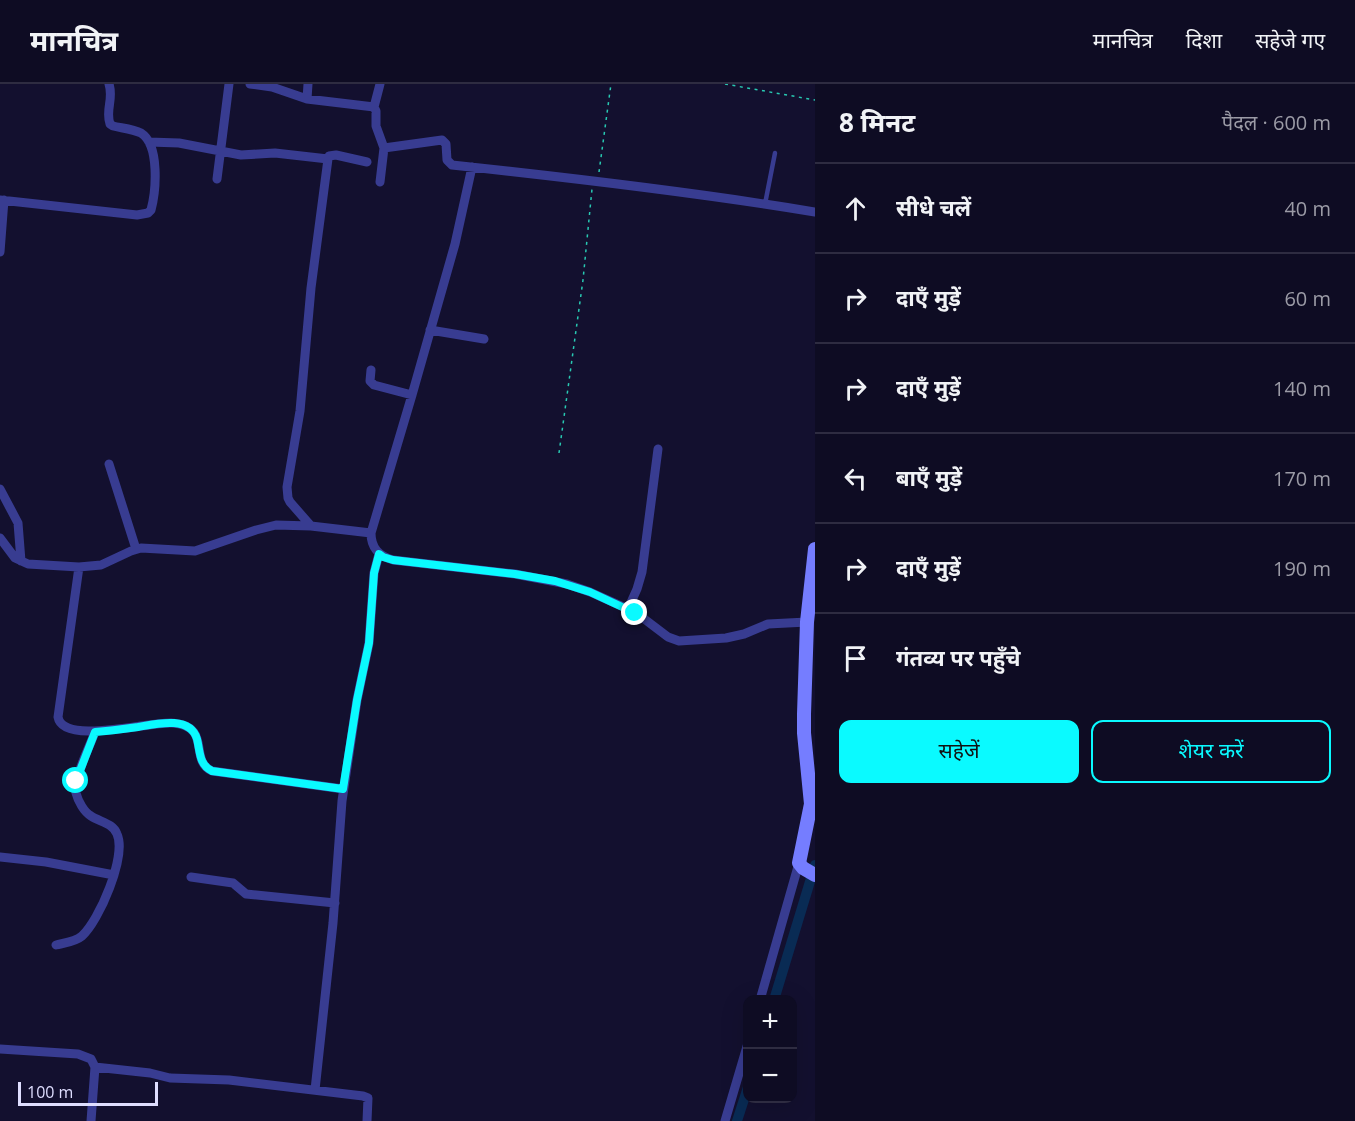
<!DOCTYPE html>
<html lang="hi">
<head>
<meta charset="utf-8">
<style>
  body { margin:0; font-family:"Open Sans","Noto Sans Devanagari",sans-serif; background:#1c1a30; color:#f1f3f6 }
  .controls { position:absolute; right:18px; bottom:18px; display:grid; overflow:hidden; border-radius:12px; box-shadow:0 6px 24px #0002 }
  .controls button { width:54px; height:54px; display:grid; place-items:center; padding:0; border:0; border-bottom:2px solid #2e2c41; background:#0e0c23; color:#f1f3f6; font:30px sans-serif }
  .scale { position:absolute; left:18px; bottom:15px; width:140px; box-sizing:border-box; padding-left:6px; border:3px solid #dfdeff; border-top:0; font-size:16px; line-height:21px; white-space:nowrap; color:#dfdeff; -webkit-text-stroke:4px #13102f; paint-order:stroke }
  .stop { position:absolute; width:18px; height:18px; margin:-14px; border:4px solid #0afaff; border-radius:50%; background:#fff }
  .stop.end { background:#0afaff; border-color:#fff; box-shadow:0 2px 6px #0008 }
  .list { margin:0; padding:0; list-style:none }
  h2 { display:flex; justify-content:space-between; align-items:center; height:78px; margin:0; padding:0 24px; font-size:26px }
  h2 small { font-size:20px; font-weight:400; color:#9b9ba6 }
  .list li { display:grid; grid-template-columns:39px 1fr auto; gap:18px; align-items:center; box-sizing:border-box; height:90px; padding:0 24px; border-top:2px solid #2e2c41 }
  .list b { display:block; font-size:22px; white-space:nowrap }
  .list em { font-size:20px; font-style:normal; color:#9b9ba6 }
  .actions { display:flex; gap:12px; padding:18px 24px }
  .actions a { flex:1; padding:14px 0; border:2px solid #0afaff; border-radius:12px; text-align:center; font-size:21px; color:#0afaff }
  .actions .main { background:#0afaff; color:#111 }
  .icon { flex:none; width:33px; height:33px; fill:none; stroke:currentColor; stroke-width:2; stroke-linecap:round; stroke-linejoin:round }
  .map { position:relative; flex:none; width:815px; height:1037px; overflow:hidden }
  header { display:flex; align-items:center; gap:36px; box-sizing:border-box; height:84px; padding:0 30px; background:#0e0c23; border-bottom:2px solid #2e2c41 }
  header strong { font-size:28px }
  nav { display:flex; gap:33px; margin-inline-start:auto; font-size:21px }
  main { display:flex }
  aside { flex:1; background:#0e0c23 }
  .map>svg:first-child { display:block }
</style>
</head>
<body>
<header>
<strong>मानचित्र</strong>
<nav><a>मानचित्र</a><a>दिशा</a><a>सहेजे गए</a></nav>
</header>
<main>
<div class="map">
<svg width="815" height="1037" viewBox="0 0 815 1037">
  <rect width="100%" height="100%" fill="#13102f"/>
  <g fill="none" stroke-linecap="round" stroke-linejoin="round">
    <path stroke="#092b54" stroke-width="10" d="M774,916L815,781
      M737,1037L748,1003"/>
    <path stroke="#28c9b2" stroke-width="1.5" stroke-dasharray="3 4.5" stroke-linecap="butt" d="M725,0L815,16
      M599,88L611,0
      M559,369L583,196L592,105"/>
    <path stroke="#383c91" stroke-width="4.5" d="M765,120L775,69"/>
    <path stroke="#383c91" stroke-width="9" d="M250,0L272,3L307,15L374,23L376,27V42L384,64L380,98
      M307,15L308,0
      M374,23L380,0
      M149,58L179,59L241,71L275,69L328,75
      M384,64L442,56L446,60L447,76L452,81C573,94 695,108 815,128
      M472,83L455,160L412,311L371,449C371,464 379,472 393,476L515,490L567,500L590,508L628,525L643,534L668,553L679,557L726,554L744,550L768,540L807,538
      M217,95L229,0
      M0,116L137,131L148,129L151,126C156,107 160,61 141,49C133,45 121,44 113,42L110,40C105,26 114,15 109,0
      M0,168L4,116
      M430,246L484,255
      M371,286L370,297L374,301L412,311
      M109,380L136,465
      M0,405L18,439L21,477
      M311,442L290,418L288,414L287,403L300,327L311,204L328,75L329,72L336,71L367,78
      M0,454L15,474L28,480L79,483L101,481L131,467L141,464L195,467L256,446L276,441L311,442L371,449
      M79,483L58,633C63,662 152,637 172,639C213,642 188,676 212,687L343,705
      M628,525L637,505L642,488L658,365
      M0,773L46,778L114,791
      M191,793L233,799L246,810L335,819
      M56,861C64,859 75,858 82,852C99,837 127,772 117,750C113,739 100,738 91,732C84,728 78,717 76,709C73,695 90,662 95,648
      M760,916L799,779
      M0,965L78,970L91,975L95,983L91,1037
      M95,983L150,989L170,994L229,996L363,1012L368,1014L367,1037
      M315,1006L333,839L342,717L357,616L369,559L374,489L379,470
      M725,1037L748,959"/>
    <path stroke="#757dff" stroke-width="14" d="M815,465L807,538L804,630V649L811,720L799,779L803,784L815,791"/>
  </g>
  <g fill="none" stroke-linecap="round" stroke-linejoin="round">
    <path stroke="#0afaff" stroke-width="8" d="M76,697L95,648C110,647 124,645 138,643C155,640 190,631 197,655C200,667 199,681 212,687L343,705L357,616L369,559L374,489L379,470L383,473L393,476L515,490L555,497L590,508L635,529"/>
  </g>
</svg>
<div class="controls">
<button>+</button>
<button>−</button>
</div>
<div class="scale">100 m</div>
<div class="stop" style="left:76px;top:697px"></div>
<div class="stop end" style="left:635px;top:529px"></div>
</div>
<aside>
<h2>8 मिनट<small>पैदल · 600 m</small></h2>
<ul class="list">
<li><svg class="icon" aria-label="ahead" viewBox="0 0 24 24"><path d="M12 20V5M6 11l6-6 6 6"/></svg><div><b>सीधे चलें</b></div><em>40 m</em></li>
<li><svg class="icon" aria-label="right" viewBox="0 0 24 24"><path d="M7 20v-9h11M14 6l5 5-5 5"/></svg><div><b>दाएँ मुड़ें</b></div><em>60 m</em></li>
<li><svg class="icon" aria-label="right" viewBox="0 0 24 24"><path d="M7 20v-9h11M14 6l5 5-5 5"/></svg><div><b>दाएँ मुड़ें</b></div><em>140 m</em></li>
<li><svg class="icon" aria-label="left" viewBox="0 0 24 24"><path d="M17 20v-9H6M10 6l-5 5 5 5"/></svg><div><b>बाएँ मुड़ें</b></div><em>170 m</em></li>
<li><svg class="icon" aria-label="right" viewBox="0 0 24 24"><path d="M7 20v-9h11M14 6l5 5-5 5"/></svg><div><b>दाएँ मुड़ें</b></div><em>190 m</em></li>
<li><svg class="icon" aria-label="arrive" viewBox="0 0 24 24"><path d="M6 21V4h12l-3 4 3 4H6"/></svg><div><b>गंतव्य पर पहुँचे</b></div></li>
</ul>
<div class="actions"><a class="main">सहेजें</a><a>शेयर करें</a></div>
</aside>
</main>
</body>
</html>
